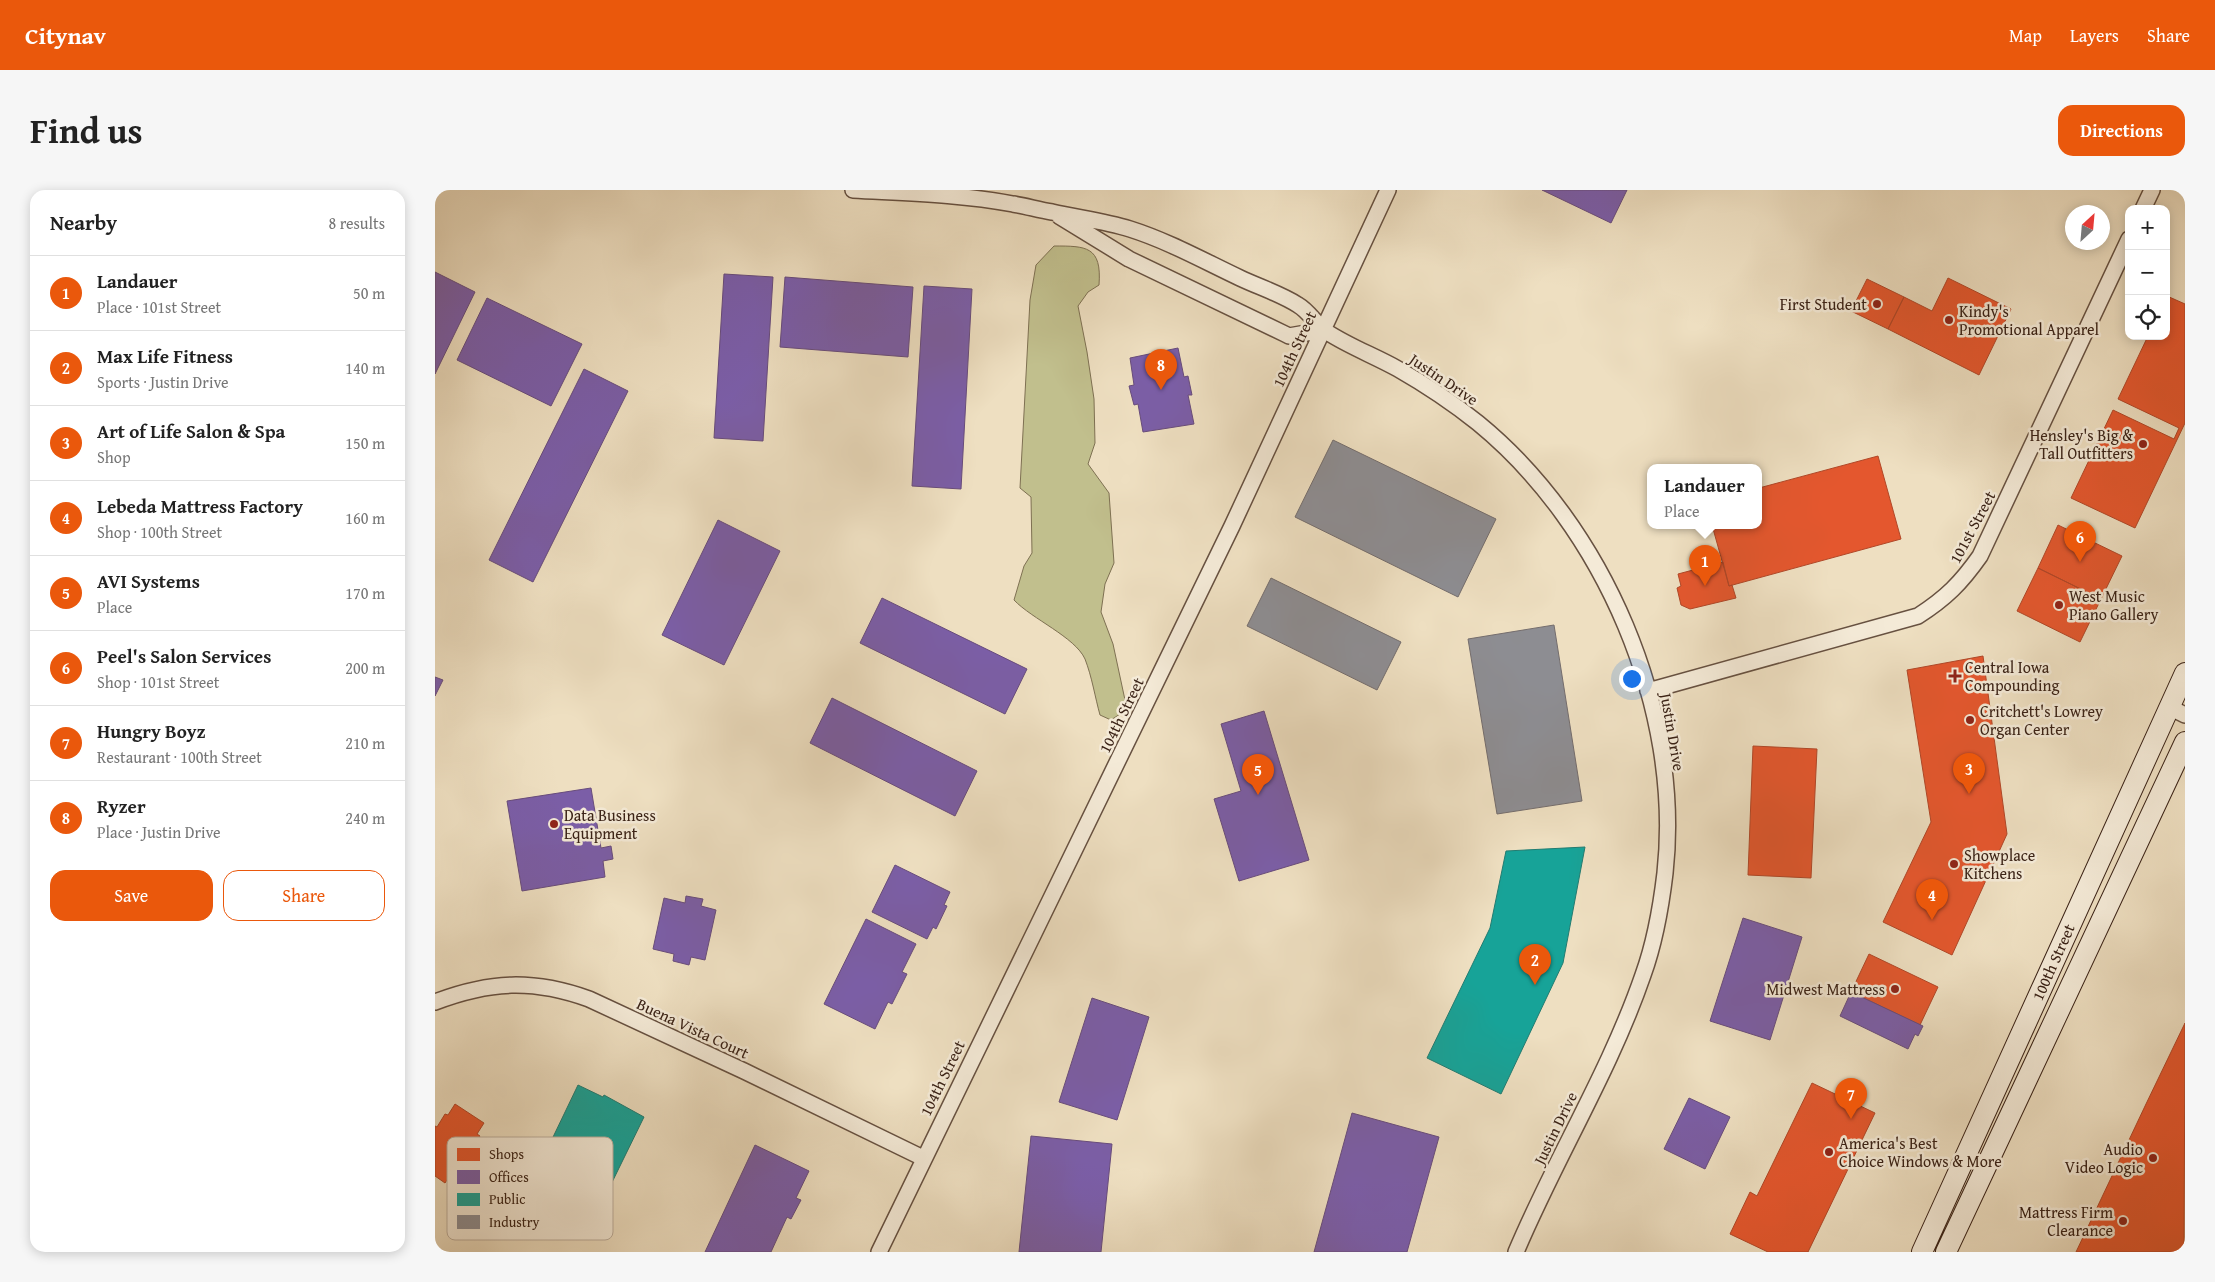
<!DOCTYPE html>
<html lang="en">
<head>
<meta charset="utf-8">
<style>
  body { margin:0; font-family:"Gentium Book Plus",serif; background:#f6f6f6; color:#222 }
  .controls { position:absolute; right:15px; top:15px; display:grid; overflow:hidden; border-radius:10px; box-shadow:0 2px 12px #0003 }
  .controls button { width:45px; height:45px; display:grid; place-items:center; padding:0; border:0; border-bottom:1px solid #e0e0e0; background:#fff; color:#222; font:25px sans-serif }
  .compass { position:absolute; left:1630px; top:15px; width:45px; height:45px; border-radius:50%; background:#fff; box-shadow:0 2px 12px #0003; rotate:26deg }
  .you { position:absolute; left:1196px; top:488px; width:18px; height:18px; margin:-12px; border:4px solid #fff; border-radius:50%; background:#1a73e8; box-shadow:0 0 0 8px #1a73e833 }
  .badge { display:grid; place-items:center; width:32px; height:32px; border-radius:50%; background:#ea580c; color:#fff; font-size:16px; font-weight:700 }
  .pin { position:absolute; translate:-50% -41px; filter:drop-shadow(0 1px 2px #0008) }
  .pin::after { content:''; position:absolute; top:26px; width:18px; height:15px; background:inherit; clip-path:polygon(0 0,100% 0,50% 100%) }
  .popup { position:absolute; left:1212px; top:274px; width:115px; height:65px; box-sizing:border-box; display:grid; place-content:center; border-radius:10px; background:#fff; filter:drop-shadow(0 1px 4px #0005); font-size:16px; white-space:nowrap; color:#767676 }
  .popup b { font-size:19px; color:#222 }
  .popup::after { content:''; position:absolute; left:50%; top:100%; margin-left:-10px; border:10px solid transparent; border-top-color:#fff }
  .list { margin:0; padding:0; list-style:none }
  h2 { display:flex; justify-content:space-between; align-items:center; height:65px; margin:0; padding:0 20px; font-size:21px }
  h2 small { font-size:16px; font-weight:400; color:#767676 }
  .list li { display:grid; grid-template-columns:32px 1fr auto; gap:15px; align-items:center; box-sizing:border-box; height:75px; padding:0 20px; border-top:1px solid #e0e0e0 }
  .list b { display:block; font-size:19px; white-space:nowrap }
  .list p { margin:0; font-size:16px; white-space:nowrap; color:#767676 }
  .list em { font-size:16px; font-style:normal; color:#767676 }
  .actions { display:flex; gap:10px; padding:15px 20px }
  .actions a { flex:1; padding:11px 0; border:1px solid #ea580c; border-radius:15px; text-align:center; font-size:18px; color:#ea580c }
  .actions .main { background:#ea580c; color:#fff }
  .icon { flex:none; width:28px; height:28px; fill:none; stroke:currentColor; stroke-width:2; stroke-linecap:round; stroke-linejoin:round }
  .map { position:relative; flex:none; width:1750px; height:1062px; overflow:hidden; border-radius:15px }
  header { display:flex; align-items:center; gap:30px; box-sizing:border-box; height:70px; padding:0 25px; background:#ea580c; color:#fff }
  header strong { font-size:24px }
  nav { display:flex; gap:28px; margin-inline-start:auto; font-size:18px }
  .intro { display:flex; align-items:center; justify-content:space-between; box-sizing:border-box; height:120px; padding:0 30px }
  h1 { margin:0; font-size:35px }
  .button { padding:12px 22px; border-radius:15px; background:#ea580c; color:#fff; font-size:18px; font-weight:700 }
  main { display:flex; gap:30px; padding:0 30px }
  aside { flex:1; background:#fff; border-radius:15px; box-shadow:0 2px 12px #0003 }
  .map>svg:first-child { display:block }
</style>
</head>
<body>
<header>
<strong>Citynav</strong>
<nav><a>Map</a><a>Layers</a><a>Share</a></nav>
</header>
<div class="intro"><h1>Find us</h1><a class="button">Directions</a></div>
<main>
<aside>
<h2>Nearby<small>8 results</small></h2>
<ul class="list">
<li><span class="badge">1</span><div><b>Landauer</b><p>Place · 101st Street</p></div><em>50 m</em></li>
<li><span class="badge">2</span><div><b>Max Life Fitness</b><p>Sports · Justin Drive</p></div><em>140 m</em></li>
<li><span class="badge">3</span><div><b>Art of Life Salon &amp; Spa</b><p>Shop</p></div><em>150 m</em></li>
<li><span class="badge">4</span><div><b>Lebeda Mattress Factory</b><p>Shop · 100th Street</p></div><em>160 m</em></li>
<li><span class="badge">5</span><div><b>AVI Systems</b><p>Place</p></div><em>170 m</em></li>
<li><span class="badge">6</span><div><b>Peel's Salon Services</b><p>Shop · 101st Street</p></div><em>200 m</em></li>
<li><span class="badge">7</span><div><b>Hungry Boyz</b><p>Restaurant · 100th Street</p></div><em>210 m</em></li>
<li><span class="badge">8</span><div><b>Ryzer</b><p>Place · Justin Drive</p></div><em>240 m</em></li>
</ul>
<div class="actions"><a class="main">Save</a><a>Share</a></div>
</aside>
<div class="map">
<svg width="1750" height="1062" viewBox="0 0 1750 1062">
  <rect width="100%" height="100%" fill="#eedfc1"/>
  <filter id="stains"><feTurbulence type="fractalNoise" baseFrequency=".004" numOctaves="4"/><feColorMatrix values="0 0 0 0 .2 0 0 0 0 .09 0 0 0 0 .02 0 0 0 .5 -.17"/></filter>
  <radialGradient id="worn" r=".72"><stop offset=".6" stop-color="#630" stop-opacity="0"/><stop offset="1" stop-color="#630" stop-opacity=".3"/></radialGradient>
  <path fill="#c1bf8d" stroke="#7e7052" d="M619,56C651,56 667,56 664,95L653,102L643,116L652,162L659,209L660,253L653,274L674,303L679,373L670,394L666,422L678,454L690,510L685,524L676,530L665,525C660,507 657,487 650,469C640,447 597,429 579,410L589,376L597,363L596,307L585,298L595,110L601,75Z"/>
  <path fill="#e4572e" stroke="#b14727" d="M1513,88L1576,119L1544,185L1453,139L1469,107L1497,121Z
    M1432,89L1469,107L1453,139L1416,121Z
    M1732,106L1750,114V233L1700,338L1636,308L1678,220L1739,249L1744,238L1683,209L1713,146H1731Z
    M1443,266L1466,349L1294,396L1277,335H1324V298Z
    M1623,335L1687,366L1666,409L1603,378Z
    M1288,372L1294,396L1297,395L1301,408L1255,419L1246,415L1242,398L1246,396L1243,384Z
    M1603,378L1666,409L1645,452L1582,421Z
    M1548,466L1572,644L1517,765L1448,732L1496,632L1472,480Z
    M1318,556L1382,559L1376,688L1313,685Z
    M1434,764L1503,797L1485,835L1416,802Z
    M1750,833L1749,1062H1641L1711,914Z
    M1377,893L1440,923L1373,1062H1333L1295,1044L1315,1002L1322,1006Z
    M20,914L49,933L42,944L45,946L37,958L49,966L37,983L26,976L20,985L17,983L10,993L0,986V936L2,937L10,924L13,925Z"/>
  <path fill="#7b5ea7" stroke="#684c7c" d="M1107,0H1192L1176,33Z
    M0,82L40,102L0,184Z
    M289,84L338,87L328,251L279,248Z
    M350,87L478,97L473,167L345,157Z
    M489,96L537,99L526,299L477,296Z
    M52,108L147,154L116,216L22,170Z
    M743,158L749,187L753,186L757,205H753L759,234L708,242L703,214L699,215L694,196L699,195L695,168Z
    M149,179L193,201L98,392L54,370Z
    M283,330L345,361L289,475L227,445Z
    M447,408L592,479L570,524L425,453Z
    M0,487L8,490L0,506Z
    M397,508L542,581L520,626L375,553Z
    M829,521L874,670L804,691L779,609L806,601L786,534Z
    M156,598L166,658L176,656L178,669L168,671L170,687L87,701L72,611Z
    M460,675L515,702L509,715L512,716L501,739L498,737L492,749L437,722Z
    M251,706L268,709L266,716L281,720L270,770L256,767L254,775L238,771L239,764L218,759L229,708L250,713Z
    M1308,728L1367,747L1335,850L1275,831Z
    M431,729L481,754L467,782L472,784L457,814L453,812L440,839L389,814Z
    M1416,802L1488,836L1483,846L1480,844L1473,859L1405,826Z
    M657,808L714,827L682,930L624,912Z
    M1254,908L1295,927L1270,979L1229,959Z
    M917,923L1004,947L972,1062H879Z
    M596,946L677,954L666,1062H584Z
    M320,955L374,981L361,1008L366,1010L356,1029L352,1027L336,1062H270Z"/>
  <path fill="#17a398" stroke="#227c71" d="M1150,657L1128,773L1066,904L992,868L1055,738L1071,661Z
    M143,895L168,907L169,905L209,927L161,1025L122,1006L116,1019L103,1012L109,1000L96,993Z"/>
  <path fill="#8d8d92" stroke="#746d6d" d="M898,250L1061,329L1023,407L860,327Z
    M836,388L966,452L942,500L812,436Z
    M1119,435L1147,611L1062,624L1033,449Z"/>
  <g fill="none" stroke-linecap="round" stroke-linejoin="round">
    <g stroke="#675141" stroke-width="18">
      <path id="street" d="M418,0C471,3 525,4 578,14C591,16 604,20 617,22C643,28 669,31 695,39C733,51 769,71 805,88C824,97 846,104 863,115C875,122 881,135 892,142C915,157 940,166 963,179C991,195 1018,213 1043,233C1169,336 1248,520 1230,683C1226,717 1220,752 1208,785C1175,881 1120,969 1081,1062
        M1708,19L1717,0
        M624,26L694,69L850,144L854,146L888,140
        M1213,501L1483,426C1511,408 1526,393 1545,366L1694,49
        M1734,517L1750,525
        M0,812C55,791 98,789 154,809L309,881L488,968
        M444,1062L797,336L953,0"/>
    </g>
    <g stroke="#3a2216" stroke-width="22">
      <path id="secondary" d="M1487,1062L1750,483
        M1511,1062L1750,552"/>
    </g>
    <use href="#street" stroke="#f4ead7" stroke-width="15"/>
    <use href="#secondary" stroke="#f4ead7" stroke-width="20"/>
  </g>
  <g fill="#8f2418" stroke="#f4ead7" stroke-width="2">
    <circle cx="1442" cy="114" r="5"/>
    <circle cx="1514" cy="130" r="5"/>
    <circle cx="1708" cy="254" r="5"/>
    <circle cx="1624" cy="415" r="5"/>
    <path d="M1517.5 478.5h5v5h5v5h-5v5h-5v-5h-5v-5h5z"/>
    <circle cx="1535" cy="530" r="5"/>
    <circle cx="119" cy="634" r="5"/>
    <circle cx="1519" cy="674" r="5"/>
    <circle cx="1460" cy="799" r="5"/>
    <circle cx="1394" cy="962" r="5"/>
    <circle cx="1718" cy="968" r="5"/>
    <circle cx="1688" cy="1031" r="5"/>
  </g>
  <g text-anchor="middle" stroke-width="5" stroke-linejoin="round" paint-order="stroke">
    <g font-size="16" fill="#3a2216" stroke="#f4ead7" text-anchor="start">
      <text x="1432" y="120" text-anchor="end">First Student</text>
      <text x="1524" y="127">Kindy's<tspan x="1524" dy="18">Promotional Apparel</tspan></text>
      <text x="1698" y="251" text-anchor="end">Hensley's Big &amp;<tspan x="1698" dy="18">Tall Outfitters</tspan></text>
      <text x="1634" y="412">West Music<tspan x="1634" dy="18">Piano Gallery</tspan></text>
      <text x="1530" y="483">Central Iowa<tspan x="1530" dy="18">Compounding</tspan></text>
      <text x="1545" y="527">Critchett's Lowrey<tspan x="1545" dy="18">Organ Center</tspan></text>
      <text x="129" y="631">Data Business<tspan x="129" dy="18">Equipment</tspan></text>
      <text x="1529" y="671">Showplace<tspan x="1529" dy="18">Kitchens</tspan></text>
      <text x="1450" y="805" text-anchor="end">Midwest Mattress</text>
      <text x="1404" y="959">America's Best<tspan x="1404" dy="18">Choice Windows &amp; More</tspan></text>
      <text x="1708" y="965" text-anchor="end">Audio<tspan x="1708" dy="18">Video Logic</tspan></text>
      <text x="1678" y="1028" text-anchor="end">Mattress Firm<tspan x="1678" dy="18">Clearance</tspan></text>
    </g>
    <g font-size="16" fill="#3a2216" stroke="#f4ead7">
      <text transform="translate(859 159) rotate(-65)" y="6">104th Street</text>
      <text transform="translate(1009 189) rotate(34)" y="6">Justin Drive</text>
      <text transform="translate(1537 337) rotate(-62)" y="6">101st Street</text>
      <text transform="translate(686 525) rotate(-64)" y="6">104th Street</text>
      <text transform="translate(1238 542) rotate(80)" y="6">Justin Drive</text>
      <text transform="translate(1618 772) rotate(-66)" y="6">100th Street</text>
      <text transform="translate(258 838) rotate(25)" y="6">Buena Vista Court</text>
      <text transform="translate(507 888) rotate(-64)" y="6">104th Street</text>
      <text transform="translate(1120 938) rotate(-64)" y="6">Justin Drive</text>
    </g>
  </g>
  <rect x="12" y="947" width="166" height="103" rx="8" fill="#f4ead7" stroke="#bcae9d" stroke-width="1"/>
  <rect x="22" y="958" width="23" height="13" fill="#e4572e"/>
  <rect x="22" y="980" width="23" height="14" fill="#7b5ea7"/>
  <rect x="22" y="1003" width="23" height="13" fill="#17a398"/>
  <rect x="22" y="1025" width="23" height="14" fill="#8d8d92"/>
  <g font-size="14" fill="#3a2216">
    <text x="54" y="969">Shops</text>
    <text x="54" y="992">Offices</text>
    <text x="54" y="1014">Public</text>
    <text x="54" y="1037">Industry</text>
  </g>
  <rect width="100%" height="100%" filter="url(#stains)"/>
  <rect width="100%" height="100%" fill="url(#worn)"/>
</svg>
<div class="controls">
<button>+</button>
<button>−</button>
<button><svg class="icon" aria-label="locate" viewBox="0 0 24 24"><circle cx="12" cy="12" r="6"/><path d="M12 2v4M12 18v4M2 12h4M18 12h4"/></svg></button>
</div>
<svg class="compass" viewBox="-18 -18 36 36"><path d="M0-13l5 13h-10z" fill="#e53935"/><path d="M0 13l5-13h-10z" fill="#767676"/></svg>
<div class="you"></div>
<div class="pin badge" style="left:1270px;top:396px">1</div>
<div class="popup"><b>Landauer</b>Place</div>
<div class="pin badge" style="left:1100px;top:795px">2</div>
<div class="pin badge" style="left:1534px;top:604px">3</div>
<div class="pin badge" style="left:1497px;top:730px">4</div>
<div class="pin badge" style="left:823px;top:605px">5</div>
<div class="pin badge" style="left:1645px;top:372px">6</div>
<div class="pin badge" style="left:1416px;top:929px">7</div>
<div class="pin badge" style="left:726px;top:200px">8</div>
</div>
</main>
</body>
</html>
